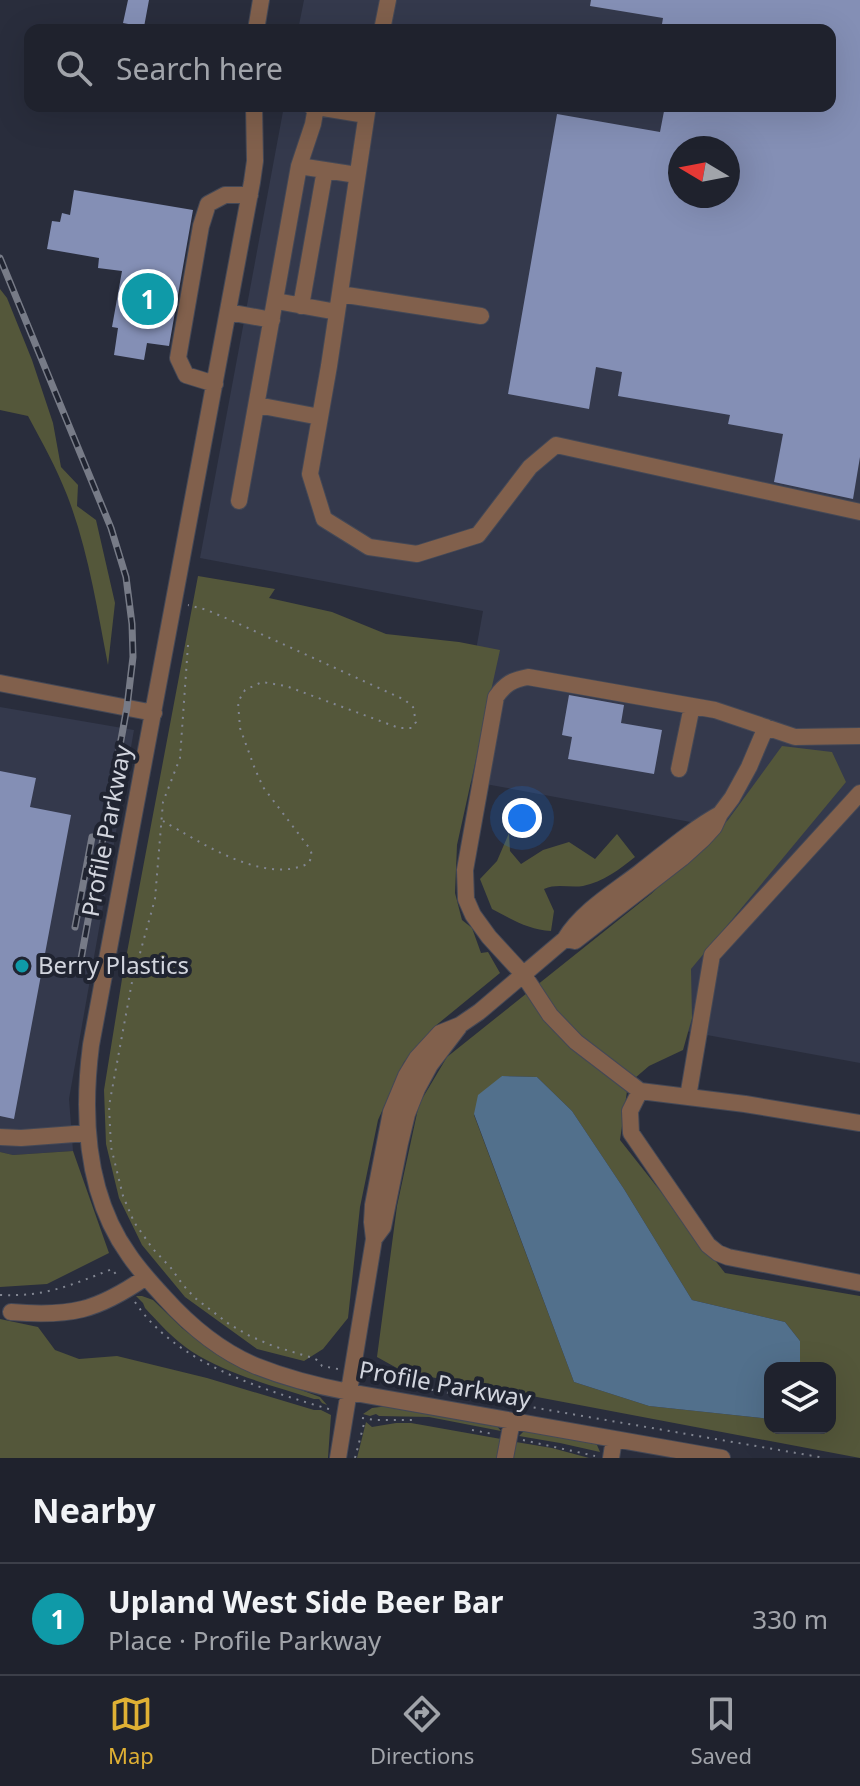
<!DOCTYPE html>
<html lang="en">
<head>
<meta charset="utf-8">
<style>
  body { margin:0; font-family:"Noto Sans",sans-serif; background:#272a35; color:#f1f3f6 }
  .controls { position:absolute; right:24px; bottom:24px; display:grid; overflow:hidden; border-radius:16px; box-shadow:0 8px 32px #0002 }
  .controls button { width:72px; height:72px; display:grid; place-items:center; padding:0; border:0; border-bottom:2px solid #3c3f49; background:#1f222d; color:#f1f3f6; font:40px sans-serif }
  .compass { position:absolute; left:668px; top:136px; width:72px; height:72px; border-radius:50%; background:#1f222d; box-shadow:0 8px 32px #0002; rotate:280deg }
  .you { position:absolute; left:522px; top:818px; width:28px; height:28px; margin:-20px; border:6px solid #fff; border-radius:50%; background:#1a73e8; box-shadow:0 0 0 12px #1a73e833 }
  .badge { display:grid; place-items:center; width:52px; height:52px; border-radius:50%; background:#dfb034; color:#fff; font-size:26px; font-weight:700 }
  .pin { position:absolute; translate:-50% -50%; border:4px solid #fff; box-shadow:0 2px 8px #0006 }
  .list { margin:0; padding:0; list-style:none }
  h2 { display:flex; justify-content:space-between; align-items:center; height:104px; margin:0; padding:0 32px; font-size:34px }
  h2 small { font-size:26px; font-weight:400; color:#a1a4aa }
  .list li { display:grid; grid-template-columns:52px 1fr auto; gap:24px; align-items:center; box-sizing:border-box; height:112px; padding:0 32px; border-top:2px solid #3c3f49 }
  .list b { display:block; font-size:30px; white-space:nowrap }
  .list p { margin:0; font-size:26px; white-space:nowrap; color:#a1a4aa }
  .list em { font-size:26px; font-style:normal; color:#a1a4aa }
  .icon { flex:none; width:44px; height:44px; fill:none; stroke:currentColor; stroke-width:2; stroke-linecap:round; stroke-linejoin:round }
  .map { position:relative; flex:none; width:860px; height:1458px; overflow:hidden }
  .search { position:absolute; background:#1f222d; box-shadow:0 8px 32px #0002; left:24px; right:24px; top:24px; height:88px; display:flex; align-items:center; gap:20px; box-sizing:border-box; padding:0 28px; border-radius:16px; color:#a1a4aa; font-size:30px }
  .sheet { height:216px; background:#1f222d }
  nav { display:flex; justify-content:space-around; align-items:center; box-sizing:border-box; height:112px; border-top:2px solid #3c3f49; background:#1f222d; font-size:22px; color:#a1a4aa }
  nav a { display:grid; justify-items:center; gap:4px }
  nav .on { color:#dfb034 }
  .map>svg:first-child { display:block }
</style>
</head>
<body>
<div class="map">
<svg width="860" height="1458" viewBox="0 0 860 1458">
  <rect width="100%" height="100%" fill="#292d3c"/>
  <path fill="#34394c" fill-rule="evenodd" d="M304,0H860V1063L658,1026L696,823L453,778L483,611L200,558L284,106H830V30H298ZM680,148H728V196H680Z
    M0,707L134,730L69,1099L73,1151L13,1155L0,1152Z"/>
  <path fill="#54573a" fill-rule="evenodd" d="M0,289L7,298L32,360L53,423L61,467L78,485L77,506L96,520L115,603L108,665C97,608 88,549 67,495C56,467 42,442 28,416L0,410Z
    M198,576L275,589L269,598L332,612L386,634L459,642L500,650L457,845L455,893L462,920L472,928L481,953L488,952L500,973L434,1027L404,1062L378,1120L360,1207L348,1318L323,1349L304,1361L257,1349L185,1297L142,1245L119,1198L106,1144L104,1090L122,979Z
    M782,746L832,752L846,782L691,969L692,1018L683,1050L649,1066L628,1084L620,1140L725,1273L860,1296V1458L404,1372L377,1357L397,1206L419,1104L447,1057L651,894L728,820ZM502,1076L537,1077L572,1111L624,1189L692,1300L785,1322L800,1341V1368H830V1428H770V1419L649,1406L574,1382L474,1115Z
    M509,833L510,851L521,864L543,850L569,842L595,859L617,834L635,857C620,869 603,882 583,886C569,888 557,883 544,889L554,911L551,931C529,930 511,919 492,909L480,879L497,861Z
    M73,1151L109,1253L47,1284L0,1287V1152L13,1155Z
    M136,1296H142L153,1300L182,1328L200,1342L249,1371L320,1397L327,1405L322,1403L319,1399H314C272,1385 228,1375 191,1351C173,1339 159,1323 145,1308L143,1303Z
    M0,1319L38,1327L55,1350L79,1359L117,1356L207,1378L314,1410H321L331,1415L328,1458H0Z
    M380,1407H394L496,1425L501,1431L429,1417L379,1416L376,1414L370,1416L363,1414L372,1408Z
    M366,1422L372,1427L396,1423H411L501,1439L497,1458H357Z
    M524,1431L592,1442L597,1445L600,1452L560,1443L519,1436Z
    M516,1442L552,1448L589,1458H513Z"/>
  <path fill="#52708c" d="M502,1076L537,1077L572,1111L624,1189L692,1300L785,1322L800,1341V1368H770V1419L649,1406L574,1382L474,1114L478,1095Z"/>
  <path fill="#848fb5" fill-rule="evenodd" d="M128,0H149L144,27L123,23Z
    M591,0H860V457L853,499L774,482L783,434L728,424L730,415L618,396L622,372L596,367L589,409L508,394L557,114L660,132L665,106H830V30H661L663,18L590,6ZM680,148H728V196H680Z
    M74,190L193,210L169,346L147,343L144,360L114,355L118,328L112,327L122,271L98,268L99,258L47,249L52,221L60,222L62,213L70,215Z
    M569,695L624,705L621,723L662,730L654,774L568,759L572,737L562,735Z
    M0,771L36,778L30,807L71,815L14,1119L0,1116Z"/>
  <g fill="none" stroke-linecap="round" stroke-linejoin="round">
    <g stroke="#444856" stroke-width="18">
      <path id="minor" d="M256,30L261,0
        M382,30L388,0
        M254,106L255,161L252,182L91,1045C82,1116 86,1195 129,1255C139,1270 152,1284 164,1297C190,1326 220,1351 256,1366C286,1378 317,1386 349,1392L722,1458
        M311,106L366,115
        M368,106L329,366L310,474L324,519L369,547L417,554L478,535L530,467L556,445L860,512
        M299,166L357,175
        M340,294L481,316
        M276,301L337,312
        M301,306L325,170
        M228,312L272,320
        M215,384L186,375L178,358L201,226L208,204L225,195H250
        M257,405L320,417
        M239,501L299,166L313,124L316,107
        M0,683L154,713
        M679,769L692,706
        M565,939L575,941L682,858L703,839L714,827L720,814L732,798L749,767L766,727
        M640,1091L576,1042L550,1015L523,974L489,937L473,915L466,899L465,870L496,697C505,684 512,680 528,677L715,710L795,737L860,736
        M688,1097L712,955L860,793
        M860,1123L745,1104L640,1091L630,1111L631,1133L708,1245L718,1253L728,1257L860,1283
        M0,1137L21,1138L88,1133
        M374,1239L383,1227L400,1143L407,1114L417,1089L430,1065L459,1027
        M11,1312C70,1317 97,1311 146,1277
        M338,1458L374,1239L372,1222L373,1205L391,1112L406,1076L417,1058L440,1033L460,1025L479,1012L565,939C581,912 614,892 639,873C665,853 691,830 720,814
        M505,1458L512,1421
        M611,1458L614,1439"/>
    </g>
    <path stroke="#828692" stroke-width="2" stroke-dasharray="2 6" stroke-linecap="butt" d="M188,645L180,758L163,802L155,899L132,982L109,1106L111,1147L123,1196L134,1222L153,1249L171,1268L183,1285L195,1298L229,1324L250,1336L273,1346L313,1358L319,1361L322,1366L338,1369
      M163,821C200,842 265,886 309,863L312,855L310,849L263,787L255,769L240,728L238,702L245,690L262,682L286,686L399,728H412L416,722L413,707L405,700L237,623L207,610L188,605
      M0,1295C45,1297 72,1285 112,1269L118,1277
      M135,1302C176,1364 264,1390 332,1410
      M368,1375L387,1379L390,1372L427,1389L825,1458
      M362,1418L375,1420H415
      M472,1430L493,1434
      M523,1440L595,1456
      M355,1458L365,1420"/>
    <use href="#minor" stroke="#81604c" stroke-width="16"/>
    <g stroke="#777b87" stroke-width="7">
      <path id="rail" d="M0,258L111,528L126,577L132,624L133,657L127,707L81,959
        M75,927L92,837"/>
    </g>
    <use href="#rail" stroke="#202431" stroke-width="4" stroke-dasharray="12" stroke-linecap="butt"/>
  </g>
  <circle fill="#0f9aa8" stroke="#202431" stroke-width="3" cx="22" cy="966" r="8"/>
  <g text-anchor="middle" stroke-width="8" stroke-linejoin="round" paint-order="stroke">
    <g font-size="24" fill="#d2d5de" stroke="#202431">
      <text transform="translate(107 831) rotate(-79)" y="8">Profile Parkway</text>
      <text transform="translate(445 1385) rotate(10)" y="8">Profile Parkway</text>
    </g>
    <g font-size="24" fill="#d2d5de" stroke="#202431" text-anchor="start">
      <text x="38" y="974">Berry Plastics</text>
    </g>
  </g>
</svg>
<div class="controls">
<button><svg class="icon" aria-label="layers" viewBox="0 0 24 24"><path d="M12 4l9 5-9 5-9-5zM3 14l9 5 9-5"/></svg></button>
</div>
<svg class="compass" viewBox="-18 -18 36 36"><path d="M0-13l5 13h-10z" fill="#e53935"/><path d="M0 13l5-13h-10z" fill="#a1a4aa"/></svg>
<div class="you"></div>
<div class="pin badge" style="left:148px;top:299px;background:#0f9aa8">1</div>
<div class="search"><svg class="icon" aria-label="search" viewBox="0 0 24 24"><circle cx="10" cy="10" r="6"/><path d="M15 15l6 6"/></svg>Search here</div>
</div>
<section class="sheet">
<h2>Nearby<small></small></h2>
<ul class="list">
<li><span class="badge" style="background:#0f9aa8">1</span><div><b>Upland West Side Beer Bar</b><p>Place · Profile Parkway</p></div><em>330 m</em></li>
</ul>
</section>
<nav>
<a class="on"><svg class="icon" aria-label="map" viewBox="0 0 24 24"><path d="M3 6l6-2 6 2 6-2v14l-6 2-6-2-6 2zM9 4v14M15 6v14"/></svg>Map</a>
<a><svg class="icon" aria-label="directions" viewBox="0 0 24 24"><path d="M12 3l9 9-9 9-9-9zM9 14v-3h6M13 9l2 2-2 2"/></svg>Directions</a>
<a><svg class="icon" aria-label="saved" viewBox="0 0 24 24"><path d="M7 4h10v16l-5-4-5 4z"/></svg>Saved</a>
</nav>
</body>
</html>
